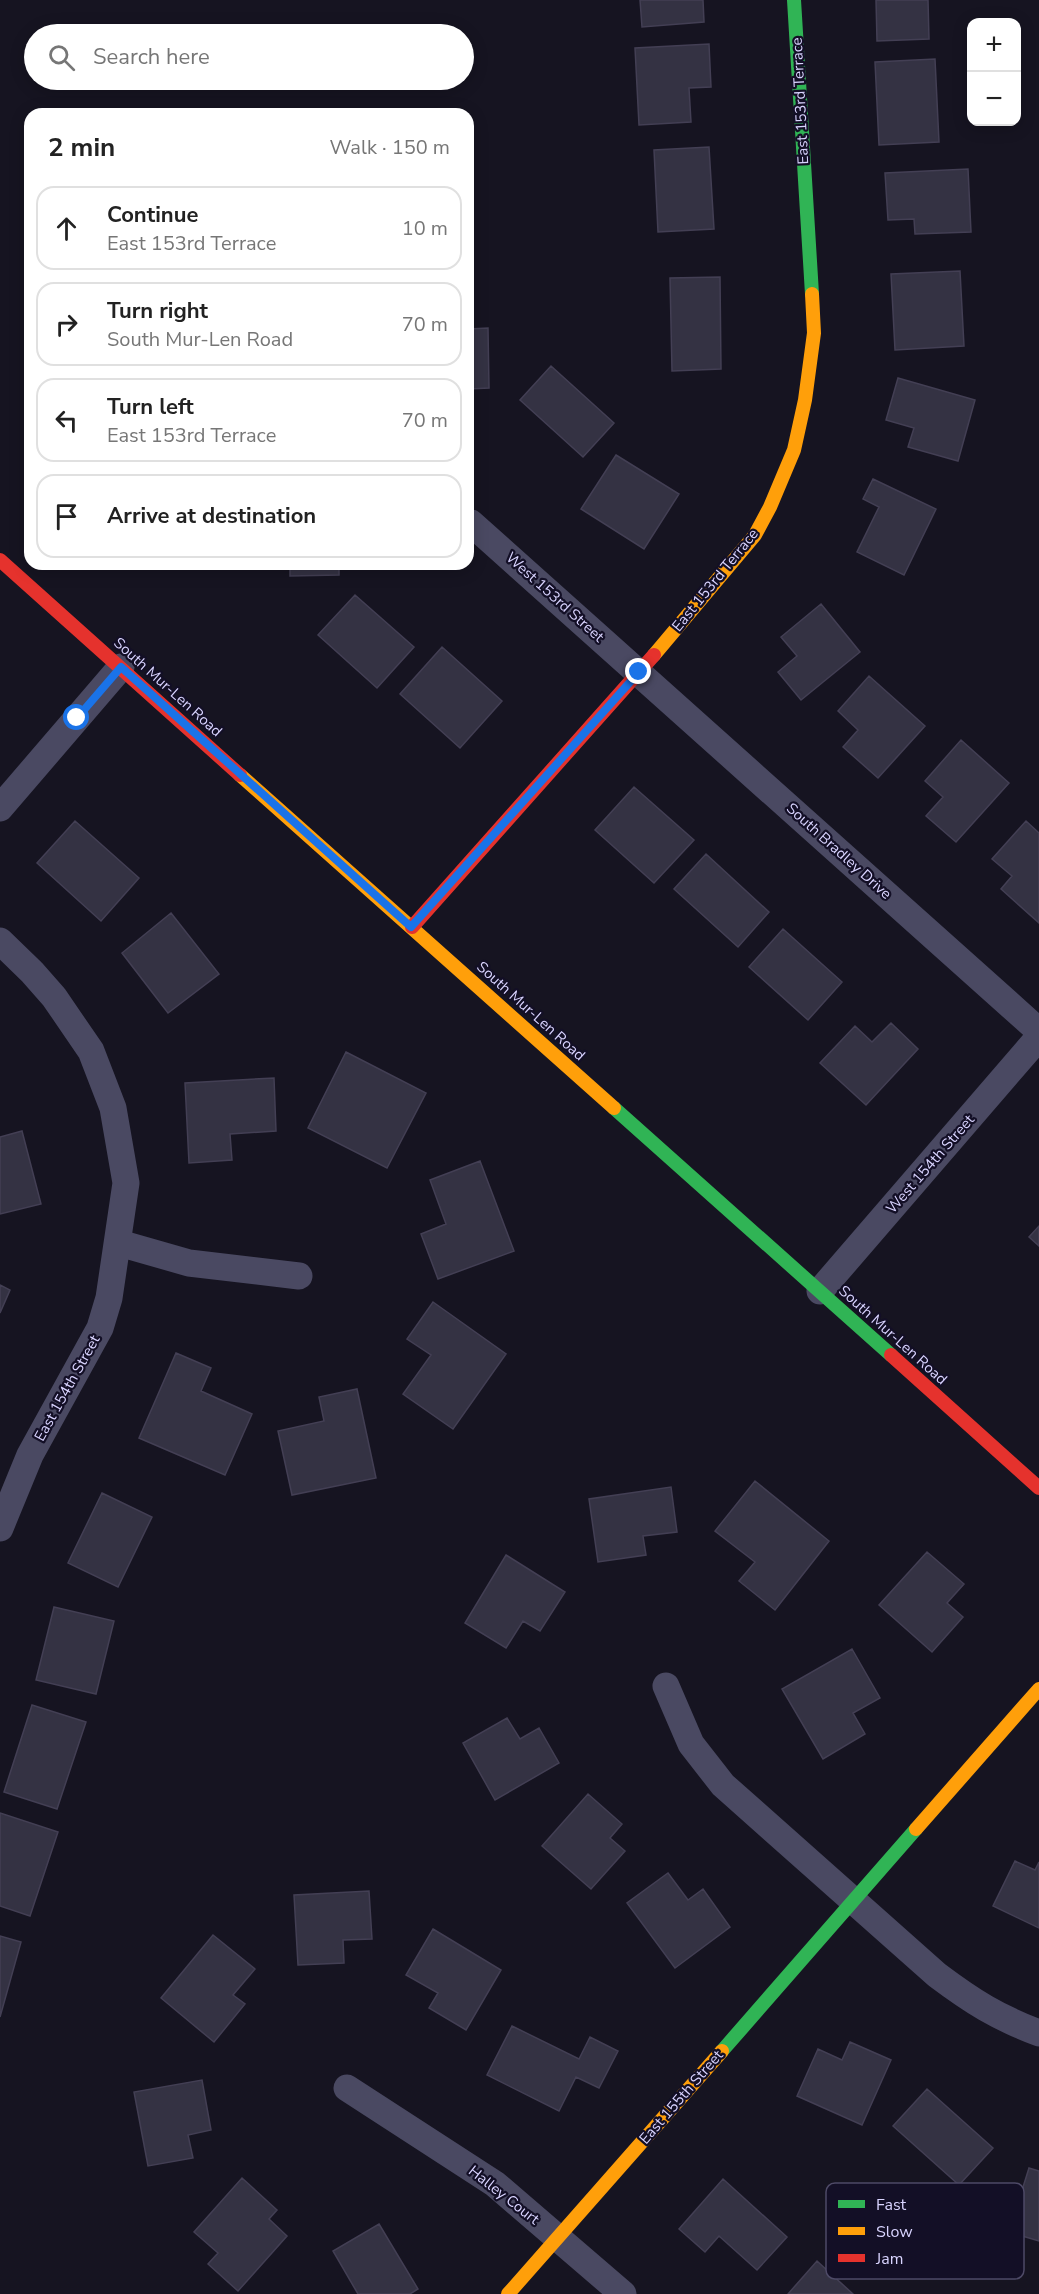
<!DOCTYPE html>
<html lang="en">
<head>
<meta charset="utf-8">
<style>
  body { margin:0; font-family:"Nunito Sans",sans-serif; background:#f2f2f2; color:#222 }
  .controls { position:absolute; right:18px; top:18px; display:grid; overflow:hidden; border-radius:12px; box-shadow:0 3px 15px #0003 }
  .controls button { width:54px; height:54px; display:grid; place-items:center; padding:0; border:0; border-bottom:2px solid #e0e0e0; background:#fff; color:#222; font:30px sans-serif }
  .stop { position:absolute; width:18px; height:18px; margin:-14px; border:4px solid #1a73e8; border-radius:50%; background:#fff }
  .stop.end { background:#1a73e8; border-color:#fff; box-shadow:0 2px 6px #0008 }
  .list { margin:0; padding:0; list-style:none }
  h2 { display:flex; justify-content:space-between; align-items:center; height:78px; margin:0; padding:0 24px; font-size:26px }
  h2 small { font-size:20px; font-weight:400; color:#767676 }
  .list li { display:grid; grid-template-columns:39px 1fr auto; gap:18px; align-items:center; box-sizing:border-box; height:84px; margin:0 12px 12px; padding:0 12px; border:2px solid #e0e0e0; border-radius:18px }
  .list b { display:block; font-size:22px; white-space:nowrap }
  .list p { margin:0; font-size:20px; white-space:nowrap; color:#767676 }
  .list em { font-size:20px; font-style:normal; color:#767676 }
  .icon { flex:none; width:33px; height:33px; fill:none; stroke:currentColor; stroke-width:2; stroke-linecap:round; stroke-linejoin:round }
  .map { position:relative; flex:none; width:1039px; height:2294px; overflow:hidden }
  .search { position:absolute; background:#fff; box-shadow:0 3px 15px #0003; left:24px; top:24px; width:450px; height:66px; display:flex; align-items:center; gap:15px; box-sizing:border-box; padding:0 21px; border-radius:33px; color:#767676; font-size:22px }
  .panel { position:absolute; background:#fff; box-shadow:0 3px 15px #0003; left:24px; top:108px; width:450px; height:462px; border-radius:18px }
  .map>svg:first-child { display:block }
</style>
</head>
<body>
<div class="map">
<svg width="1039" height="2294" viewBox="0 0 1039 2294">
  <rect width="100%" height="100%" fill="#161421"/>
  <path fill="#343243" stroke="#433f54" stroke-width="1.5" d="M640,0H703L704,22L642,27Z
    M876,0H928L929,39L877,41Z
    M709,44L711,87L689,88L691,122L639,125L635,48Z
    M935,59L939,142L879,145L875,62Z
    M709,147L714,229L658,232L654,150Z
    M968,169L971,232L915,234L914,219L888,220L885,173Z
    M960,271L964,346L895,350L891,274Z
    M720,277L721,369L672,371L670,278Z
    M488,328L489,388L468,389V329Z
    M551,366L614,423L583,457L520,400Z
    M898,378L975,400L958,461L908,447L914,428L886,420Z
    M616,455L679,494L644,549L581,509Z
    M873,479L936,509L904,575L857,552L879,507L863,499Z
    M290,564H339V575L290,576Z
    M355,595L414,647L377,688L318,635Z
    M821,604L860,652L801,700L778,672L797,656L781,637Z
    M442,647L502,701L460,748L400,694Z
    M869,676L925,726L878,778L843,747L858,730L838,711Z
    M961,740L1009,783L956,842L926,816L943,797L925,781Z
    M634,787L694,840L654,883L595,830Z
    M75,821L139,878L101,921L37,863Z
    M1026,821L1039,833V923L1001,889L1012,876L992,859Z
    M706,854L769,912L738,947L674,889Z
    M171,913L219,974L168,1013L122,953Z
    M783,929L842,982L808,1020L749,967Z
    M891,1023L918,1049L866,1105L820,1063L855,1026L872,1042Z
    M346,1052L426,1093L387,1168L308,1128Z
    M274,1078L276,1131L230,1134L232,1160L189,1163L185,1083Z
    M22,1131L41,1204L0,1214V1137Z
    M480,1161L514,1251L438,1279L421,1234L446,1224L430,1180Z
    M1039,1226V1246L1029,1237Z
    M0,1285L10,1290L0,1313Z
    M433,1302L506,1354L453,1429L403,1394L431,1355L407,1339Z
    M176,1353L211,1368L201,1391L252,1414L225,1475L139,1438Z
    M357,1389L376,1478L292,1495L278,1431L324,1421L319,1397Z
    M755,1481L829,1541L775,1610L739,1581L755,1562L715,1531Z
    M671,1487L677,1532L643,1536L646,1555L598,1562L589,1499Z
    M102,1493L152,1517L118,1587L68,1563Z
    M927,1552L964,1584L947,1603L963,1617L932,1652L879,1605Z
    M506,1555L565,1592L540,1631L523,1621L506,1648L465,1623Z
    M54,1607L114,1621L96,1694L36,1680Z
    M852,1649L880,1698L853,1713L865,1734L823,1759L782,1689Z
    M32,1705L86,1722L57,1809L4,1792Z
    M507,1718L520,1739L539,1728L559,1763L495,1800L463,1743Z
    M588,1794L622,1824L610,1838L625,1851L591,1889L542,1846Z
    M0,1813L58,1832L30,1916L0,1906Z
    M1015,1861L1035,1870L1039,1862V1928L993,1906Z
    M668,1873L688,1900L703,1889L730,1927L675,1968L627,1903Z
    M369,1891L372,1939L343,1940L344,1963L298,1965L294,1895Z
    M433,1929L501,1970L466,2030L429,2008L438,1993L406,1975Z
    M213,1935L255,1969L233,1995L245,2004L214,2042L161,1998Z
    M0,1936L21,1942L0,2017Z
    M512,2026L579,2059L590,2037L618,2051L599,2088L576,2077L559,2111L487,2075Z
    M850,2042L891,2060L862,2125L797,2096L818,2049L842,2060Z
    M202,2080L211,2130L188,2135L193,2158L148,2166L134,2092Z
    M927,2089L993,2148L959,2185L893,2126Z
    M1029,2168L1039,2171V2241L1009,2232Z
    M242,2178L277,2210L269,2219L287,2236L238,2291L208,2264L218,2253L194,2232Z
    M723,2179L787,2237L757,2270L719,2236L705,2252L679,2229Z
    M379,2224L418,2289L410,2294H358L333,2251Z
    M817,2261L853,2294H788Z"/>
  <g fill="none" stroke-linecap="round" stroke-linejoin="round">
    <path stroke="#4a4962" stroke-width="27" d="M471,523L1039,1031
      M0,808L121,667
      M0,941L32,972L54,997L91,1051L113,1108L126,1183L109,1298L100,1328L30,1455L0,1528
      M119,1243L189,1263L299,1276
      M820,1291L1039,1037
      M666,1686L691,1744L723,1785L937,1975C973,2002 997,2017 1039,2033
      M347,2088L495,2184L623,2294"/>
    <path stroke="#30b455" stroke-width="14" d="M794,0L812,294
      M614,1108L891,1355
      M722,2051L916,1829"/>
    <path stroke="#ff9f0a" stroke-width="14" d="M654,655L755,535L770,507L794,450L805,400L814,333L812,294
      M240,775L614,1108
      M916,1829L1039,1689
      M508,2294L722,2051"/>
    <path stroke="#e5322d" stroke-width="14" d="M0,560L240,775
      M412,927L654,655
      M891,1355L1039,1488"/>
  </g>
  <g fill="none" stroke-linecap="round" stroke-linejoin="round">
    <path stroke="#1a73e8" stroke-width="8" d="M77,718L121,667L411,927L639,672"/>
  </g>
  <g text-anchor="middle" stroke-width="4.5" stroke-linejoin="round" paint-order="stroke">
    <g font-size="15" fill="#d9d4ff" stroke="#130f26">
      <text transform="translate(800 101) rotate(-93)" y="5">East 153rd Terrace</text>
      <text transform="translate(715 580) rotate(-51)" y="5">East 153rd Terrace</text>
      <text transform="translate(555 597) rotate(42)" y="5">West 153rd Street</text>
      <text transform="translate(168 687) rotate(42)" y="5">South Mur-Len Road</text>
      <text transform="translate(839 851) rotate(42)" y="5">South Bradley Drive</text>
      <text transform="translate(531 1011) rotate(42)" y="5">South Mur-Len Road</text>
      <text transform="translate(930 1164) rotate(-49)" y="5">West 154th Street</text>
      <text transform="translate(893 1335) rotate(42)" y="5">South Mur-Len Road</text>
      <text transform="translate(67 1388) rotate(-61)" y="5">East 154th Street</text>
      <text transform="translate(681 2097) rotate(-49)" y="5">East 155th Street</text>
      <text transform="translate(504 2195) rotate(38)" y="5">Halley Court</text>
    </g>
  </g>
  <rect x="826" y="2183" width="198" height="96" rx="9" fill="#130f26" stroke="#4e4a67" stroke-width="1.5"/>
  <rect x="838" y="2200" width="27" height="8" fill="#30b455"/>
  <rect x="838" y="2227" width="27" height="8" fill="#ff9f0a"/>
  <rect x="838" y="2254" width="27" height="8" fill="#e5322d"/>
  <g font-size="16" fill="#d9d4ff">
    <text x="876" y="2210">Fast</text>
    <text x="876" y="2237">Slow</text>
    <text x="876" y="2264">Jam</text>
  </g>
</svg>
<div class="controls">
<button>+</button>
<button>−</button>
</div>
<div class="stop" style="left:77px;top:718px"></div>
<div class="stop end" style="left:639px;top:672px"></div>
<div class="search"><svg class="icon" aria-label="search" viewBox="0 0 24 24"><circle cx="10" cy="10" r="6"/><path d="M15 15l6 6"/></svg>Search here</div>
<section class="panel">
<h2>2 min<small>Walk · 150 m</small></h2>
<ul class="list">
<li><svg class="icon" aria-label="ahead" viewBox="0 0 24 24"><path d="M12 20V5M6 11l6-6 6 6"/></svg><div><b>Continue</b><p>East 153rd Terrace</p></div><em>10 m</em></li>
<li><svg class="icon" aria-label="right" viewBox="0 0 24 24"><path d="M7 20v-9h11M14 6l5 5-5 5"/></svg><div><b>Turn right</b><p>South Mur-Len Road</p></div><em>70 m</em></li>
<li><svg class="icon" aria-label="left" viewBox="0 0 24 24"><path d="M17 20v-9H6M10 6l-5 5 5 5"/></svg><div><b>Turn left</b><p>East 153rd Terrace</p></div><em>70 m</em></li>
<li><svg class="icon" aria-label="arrive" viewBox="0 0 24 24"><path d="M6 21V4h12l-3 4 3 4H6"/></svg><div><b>Arrive at destination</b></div></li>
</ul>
</section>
</div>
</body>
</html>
